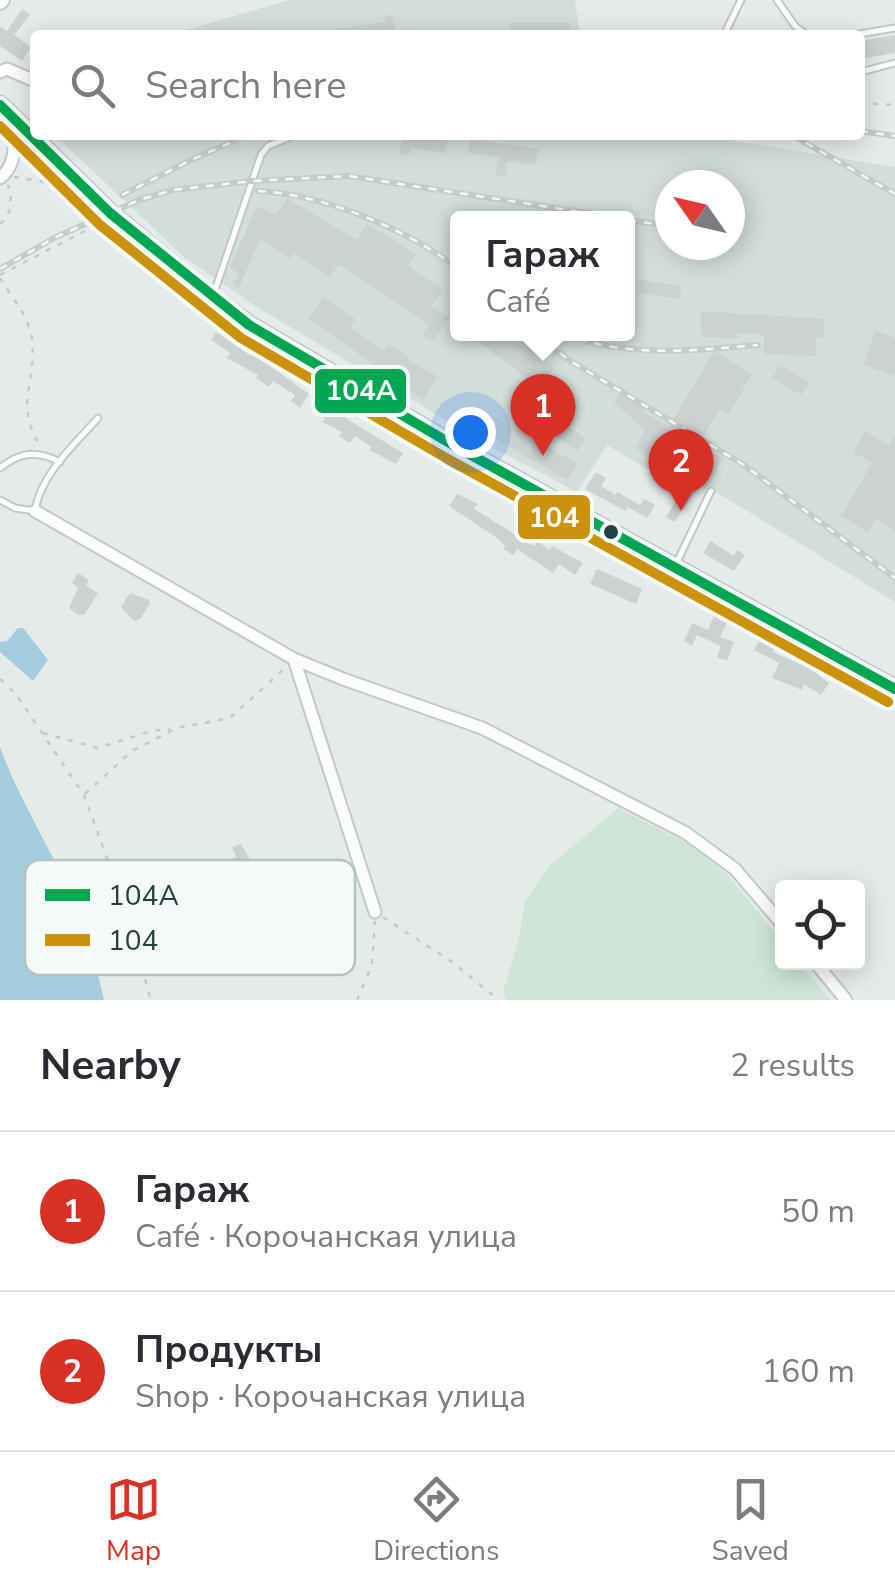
<!DOCTYPE html>
<html lang="en">
<head>
<meta charset="utf-8">
<style>
  body { margin:0; font-family:"Nunito Sans",sans-serif; background:#f7f7f7; color:#2b2b33 }
  .controls { position:absolute; right:30px; bottom:30px; display:grid; overflow:hidden; border-radius:10px; box-shadow:0 5px 25px #0003 }
  .controls button { width:90px; height:90px; display:grid; place-items:center; padding:0; border:0; border-bottom:2px solid #e1e1e2; background:#fff; color:#2b2b33; font:50px sans-serif }
  .compass { position:absolute; left:655px; top:170px; width:90px; height:90px; border-radius:50%; background:#fff; box-shadow:0 5px 25px #0003; rotate:304deg }
  .you { position:absolute; left:470px; top:432px; width:35px; height:35px; margin:-25px; border:8px solid #fff; border-radius:50%; background:#1a73e8; box-shadow:0 0 0 15px #1a73e833 }
  .badge { display:grid; place-items:center; width:65px; height:65px; border-radius:50%; background:#d93025; color:#fff; font-size:32px; font-weight:700 }
  .pin { position:absolute; translate:-50% -82px; filter:drop-shadow(0 2px 5px #0008) }
  .pin::after { content:''; position:absolute; top:52px; width:35px; height:30px; background:inherit; clip-path:polygon(0 0,100% 0,50% 100%) }
  .popup { position:absolute; left:450px; top:211px; width:185px; height:130px; box-sizing:border-box; display:grid; place-content:center; border-radius:10px; background:#fff; filter:drop-shadow(0 2px 8px #0005); font-size:32px; white-space:nowrap; color:#7c7c81 }
  .popup b { font-size:38px; color:#2b2b33 }
  .popup::after { content:''; position:absolute; left:50%; top:100%; margin-left:-20px; border:20px solid transparent; border-top-color:#fff }
  .list { margin:0; padding:0; list-style:none }
  h2 { display:flex; justify-content:space-between; align-items:center; height:130px; margin:0; padding:0 40px; font-size:42px }
  h2 small { font-size:32px; font-weight:400; color:#7c7c81 }
  .list li { display:grid; grid-template-columns:65px 1fr auto; gap:30px; align-items:center; box-sizing:border-box; height:160px; padding:0 40px; border-top:2px solid #e1e1e2 }
  .list b { display:block; font-size:38px; white-space:nowrap }
  .list p { margin:0; font-size:32px; white-space:nowrap; color:#7c7c81 }
  .list em { font-size:32px; font-style:normal; color:#7c7c81 }
  .icon { flex:none; width:55px; height:55px; fill:none; stroke:currentColor; stroke-width:2; stroke-linecap:round; stroke-linejoin:round }
  .map { position:relative; flex:none; width:895px; height:1000px; overflow:hidden }
  .search { position:absolute; background:#fff; box-shadow:0 5px 25px #0003; left:30px; right:30px; top:30px; height:110px; display:flex; align-items:center; gap:25px; box-sizing:border-box; padding:0 35px; border-radius:10px; color:#7c7c81; font-size:38px }
  .sheet { height:450px; background:#fff }
  nav { display:flex; justify-content:space-around; align-items:center; box-sizing:border-box; height:140px; border-top:2px solid #e1e1e2; background:#fff; font-size:28px; color:#7c7c81 }
  nav a { display:grid; justify-items:center; gap:5px }
  nav .on { color:#d93025 }
  .map>svg:first-child { display:block }
</style>
</head>
<body>
<div class="map">
<svg width="895" height="1000" viewBox="0 0 895 1000">
  <rect width="100%" height="100%" fill="#e6ebea"/>
  <path fill="#d3deda" fill-rule="evenodd" d="M289,0H575L580,35H169Z
    M63,135H697L895,167V602L690,476L681,490L607,445L577,492L477,439L255,306L185,258L59,139ZM670,185H730V245H670ZM458,218H628V334H458Z"/>
  <path fill="#cee6d8" d="M618,808L689,844L726,873L782,942V962L798,963L831,1000H506L503,991L518,943L525,901L549,866Z"/>
  <path fill="#a3cddd" d="M18,628H23L48,660L33,681L0,652V642L7,641Z
    M0,747C14,786 35,822 54,860C75,904 94,952 104,1000H0Z"/>
  <path fill="#ccd2d1" d="M22,9L30,15L14,35L31,47L22,61L0,46V26L7,31Z
    M392,15L397,35H327L326,30L386,22L385,16Z
    M510,22H570L571,35H510Z
    M895,35V53L860,59V41Z
    M404,135L448,136L446,153L411,148L408,156L399,153Z
    M470,139L538,149L536,165L507,161L505,177L495,176L498,157L468,153Z
    M287,198L357,240L367,224L416,254L408,266L443,290L431,306L449,318L433,342L422,335L429,325L339,264L330,277L294,253L290,259L260,239L239,288L233,283L239,274L230,267L257,206L276,215Z
    M640,280L682,286L680,299L639,293Z
    M324,297L356,320L350,327L383,351L389,344L410,357L408,360L437,376L424,400L308,318Z
    M700,311L824,319V337L816,338V356L764,354V335L738,333L737,338L702,337Z
    M875,331L895,338V376L863,365Z
    M216,332L251,356L253,354L309,394L300,408L291,401L295,395L273,381L269,387L256,378L258,375L227,358L230,353L211,340Z
    M469,334H512L555,367L539,388Z
    M714,351L752,374L729,414L720,409L699,444L723,458L705,489L700,486L674,522L666,517L689,479L635,448L645,431L614,402L620,392L645,406L642,411L669,427Z
    M780,365L809,382L801,395L772,378Z
    M321,403L403,453L396,464L369,450L372,447L355,436L350,443L339,436L342,432L322,422L325,418L315,412Z
    M535,404L585,438L577,451L527,417Z
    M475,406L578,464L567,480L466,422Z
    M865,431L889,445L895,434V532L876,518L868,532L841,516L872,463L853,452Z
    M596,472L606,478L601,486L616,495L617,492L640,505L644,499L655,505L647,518L628,507L625,511L585,489Z
    M457,494L478,504L474,509L534,546L537,541L550,550L552,546L583,563L575,575L559,564L553,573L517,549L513,555L503,549L505,546L497,538L449,506Z
    M711,541L734,556L737,550L745,555L734,571L703,553Z
    M597,569L642,589L636,604L590,584Z
    M78,573L89,580L86,585L98,593L85,614L78,615L69,608L78,587L72,583Z
    M130,593L149,600L150,604L140,619L134,621L121,607Z
    M714,616L727,623L720,637L734,642L727,661L717,657L721,646L697,635L692,646L684,641L692,623L708,630Z
    M760,639L775,647L773,652L811,669L829,683L821,695L804,684L802,690L772,678L779,663L754,650Z
    M241,844L251,861L253,879L231,885L224,861L236,857L232,847Z
    M305,866L308,875L314,873L317,897L294,904L291,895L286,892L285,873Z"/>
  <g fill="none" stroke-linecap="round" stroke-linejoin="round">
    <g stroke="#c3c8c7" stroke-width="9">
      <path id="service" d="M777,0L795,26L807,35
        M724,35L741,0
        M853,35L895,28
        M860,72L895,63
        M215,290L261,155L268,146L295,135
        M0,468C20,452 36,450 60,462
        M0,500L15,508L35,511C40,475 75,444 98,418
        M676,564L711,491"/>
    </g>
    <g stroke="#c3c8c7" stroke-width="15">
      <path id="minor" d="M0,72L7,69L35,81
        M0,178C19,163 13,141 15,120
        M35,511L294,659L343,679L482,728L686,833L735,869L782,924
        M294,659L375,912
        M815,962L846,1000"/>
    </g>
    <g stroke="#c3c8c7" stroke-width="18">
      <path id="tertiary" d="M0,2L2,0"/>
    </g>
    <g stroke="#bdc7c6" stroke-width="21">
      <path id="primary" d="M0,105L110,213L211,297L249,325L453,445L895,689"/>
    </g>
    <path stroke="#c1cbca" stroke-width="2.5" stroke-dasharray="5 8" stroke-linecap="butt" d="M860,103L895,105
      M14,177L60,184
      M0,224C13,213 12,200 8,185
      M0,275L102,222
      M0,278C11,296 30,318 32,340C37,385 13,403 41,447
      M0,679L15,693L84,795L119,891L151,1000
      M43,733L98,748L151,731L170,729
      M85,794L132,751L177,728L230,718L284,669
      M383,917L452,962L499,1000
      M357,1000L372,965L375,921"/>
    <use href="#service" stroke="#fbfcfc" stroke-width="5"/>
    <use href="#minor" stroke="#fbfcfc" stroke-width="11"/>
    <use href="#tertiary" stroke="#fbfcfc" stroke-width="14"/>
    <use href="#primary" stroke="#ced7d6" stroke-width="18"/>
    <g stroke="#c7cccb" stroke-width="6">
      <path id="rail" d="M860,131L895,136
        M792,135L895,194
        M258,191C322,194 408,229 458,269
        M122,195L191,160L248,135
        M628,220L670,226
        M0,269L54,238L139,200L173,190L252,181L349,176L620,218
        M534,334L572,362L744,465L895,578
        M563,334C632,358 687,351 758,345"/>
    </g>
    <use href="#rail" stroke="#f4faf8" stroke-width="2.5" stroke-dasharray="8" stroke-linecap="butt"/>
    <g stroke="#f4faf8" stroke-width="18">
      <path id="bus-1" d="M0,105L110,213L249,325L453,445L895,689"/>
    </g>
    <g stroke="#f4faf8" stroke-width="18">
      <path id="bus-2" d="M0,126L100,225L241,338L446,458L888,702"/>
    </g>
    <use href="#bus-1" stroke="#00a651" stroke-width="10"/>
    <use href="#bus-2" stroke="#cc920c" stroke-width="10"/>
  </g>
  <circle fill="#21423e" stroke="#f4faf8" stroke-width="4" cx="611" cy="532" r="9"/>
  <rect x="25" y="860" width="330" height="115" rx="15" fill="#f4faf8" stroke="#b5c3c0" stroke-width="2.5"/>
  <rect x="45" y="889" width="45" height="12" fill="#00a651"/>
  <rect x="45" y="934" width="45" height="12" fill="#cc920c"/>
  <g font-size="28" fill="#21423e">
    <text x="108" y="905">104А</text>
    <text x="108" y="950">104</text>
  </g>
  <g stroke="#f4faf8" stroke-width="4">
    <rect x="313" y="367" width="95" height="48" rx="10" fill="#00a651"/>
    <rect x="516" y="493" width="76" height="48" rx="10" fill="#cc920c"/>
  </g>
  <g font-size="28" text-anchor="middle" font-weight="bold" fill="#fff">
    <text x="361" y="400">104А</text>
    <text x="554" y="527">104</text>
  </g>
</svg>
<div class="controls">
<button><svg class="icon" aria-label="locate" viewBox="0 0 24 24"><circle cx="12" cy="12" r="6"/><path d="M12 2v4M12 18v4M2 12h4M18 12h4"/></svg></button>
</div>
<svg class="compass" viewBox="-18 -18 36 36"><path d="M0-13l5 13h-10z" fill="#e53935"/><path d="M0 13l5-13h-10z" fill="#7c7c81"/></svg>
<div class="you"></div>
<div class="pin badge" style="left:543px;top:456px">1</div>
<div class="popup"><b>Гараж</b>Café</div>
<div class="pin badge" style="left:681px;top:511px">2</div>
<div class="search"><svg class="icon" aria-label="search" viewBox="0 0 24 24"><circle cx="10" cy="10" r="6"/><path d="M15 15l6 6"/></svg>Search here</div>
</div>
<section class="sheet">
<h2>Nearby<small>2 results</small></h2>
<ul class="list">
<li><span class="badge">1</span><div><b>Гараж</b><p>Café · Корочанская улица</p></div><em>50 m</em></li>
<li><span class="badge">2</span><div><b>Продукты</b><p>Shop · Корочанская улица</p></div><em>160 m</em></li>
</ul>
</section>
<nav>
<a class="on"><svg class="icon" aria-label="map" viewBox="0 0 24 24"><path d="M3 6l6-2 6 2 6-2v14l-6 2-6-2-6 2zM9 4v14M15 6v14"/></svg>Map</a>
<a><svg class="icon" aria-label="directions" viewBox="0 0 24 24"><path d="M12 3l9 9-9 9-9-9zM9 14v-3h6M13 9l2 2-2 2"/></svg>Directions</a>
<a><svg class="icon" aria-label="saved" viewBox="0 0 24 24"><path d="M7 4h10v16l-5-4-5 4z"/></svg>Saved</a>
</nav>
</body>
</html>
